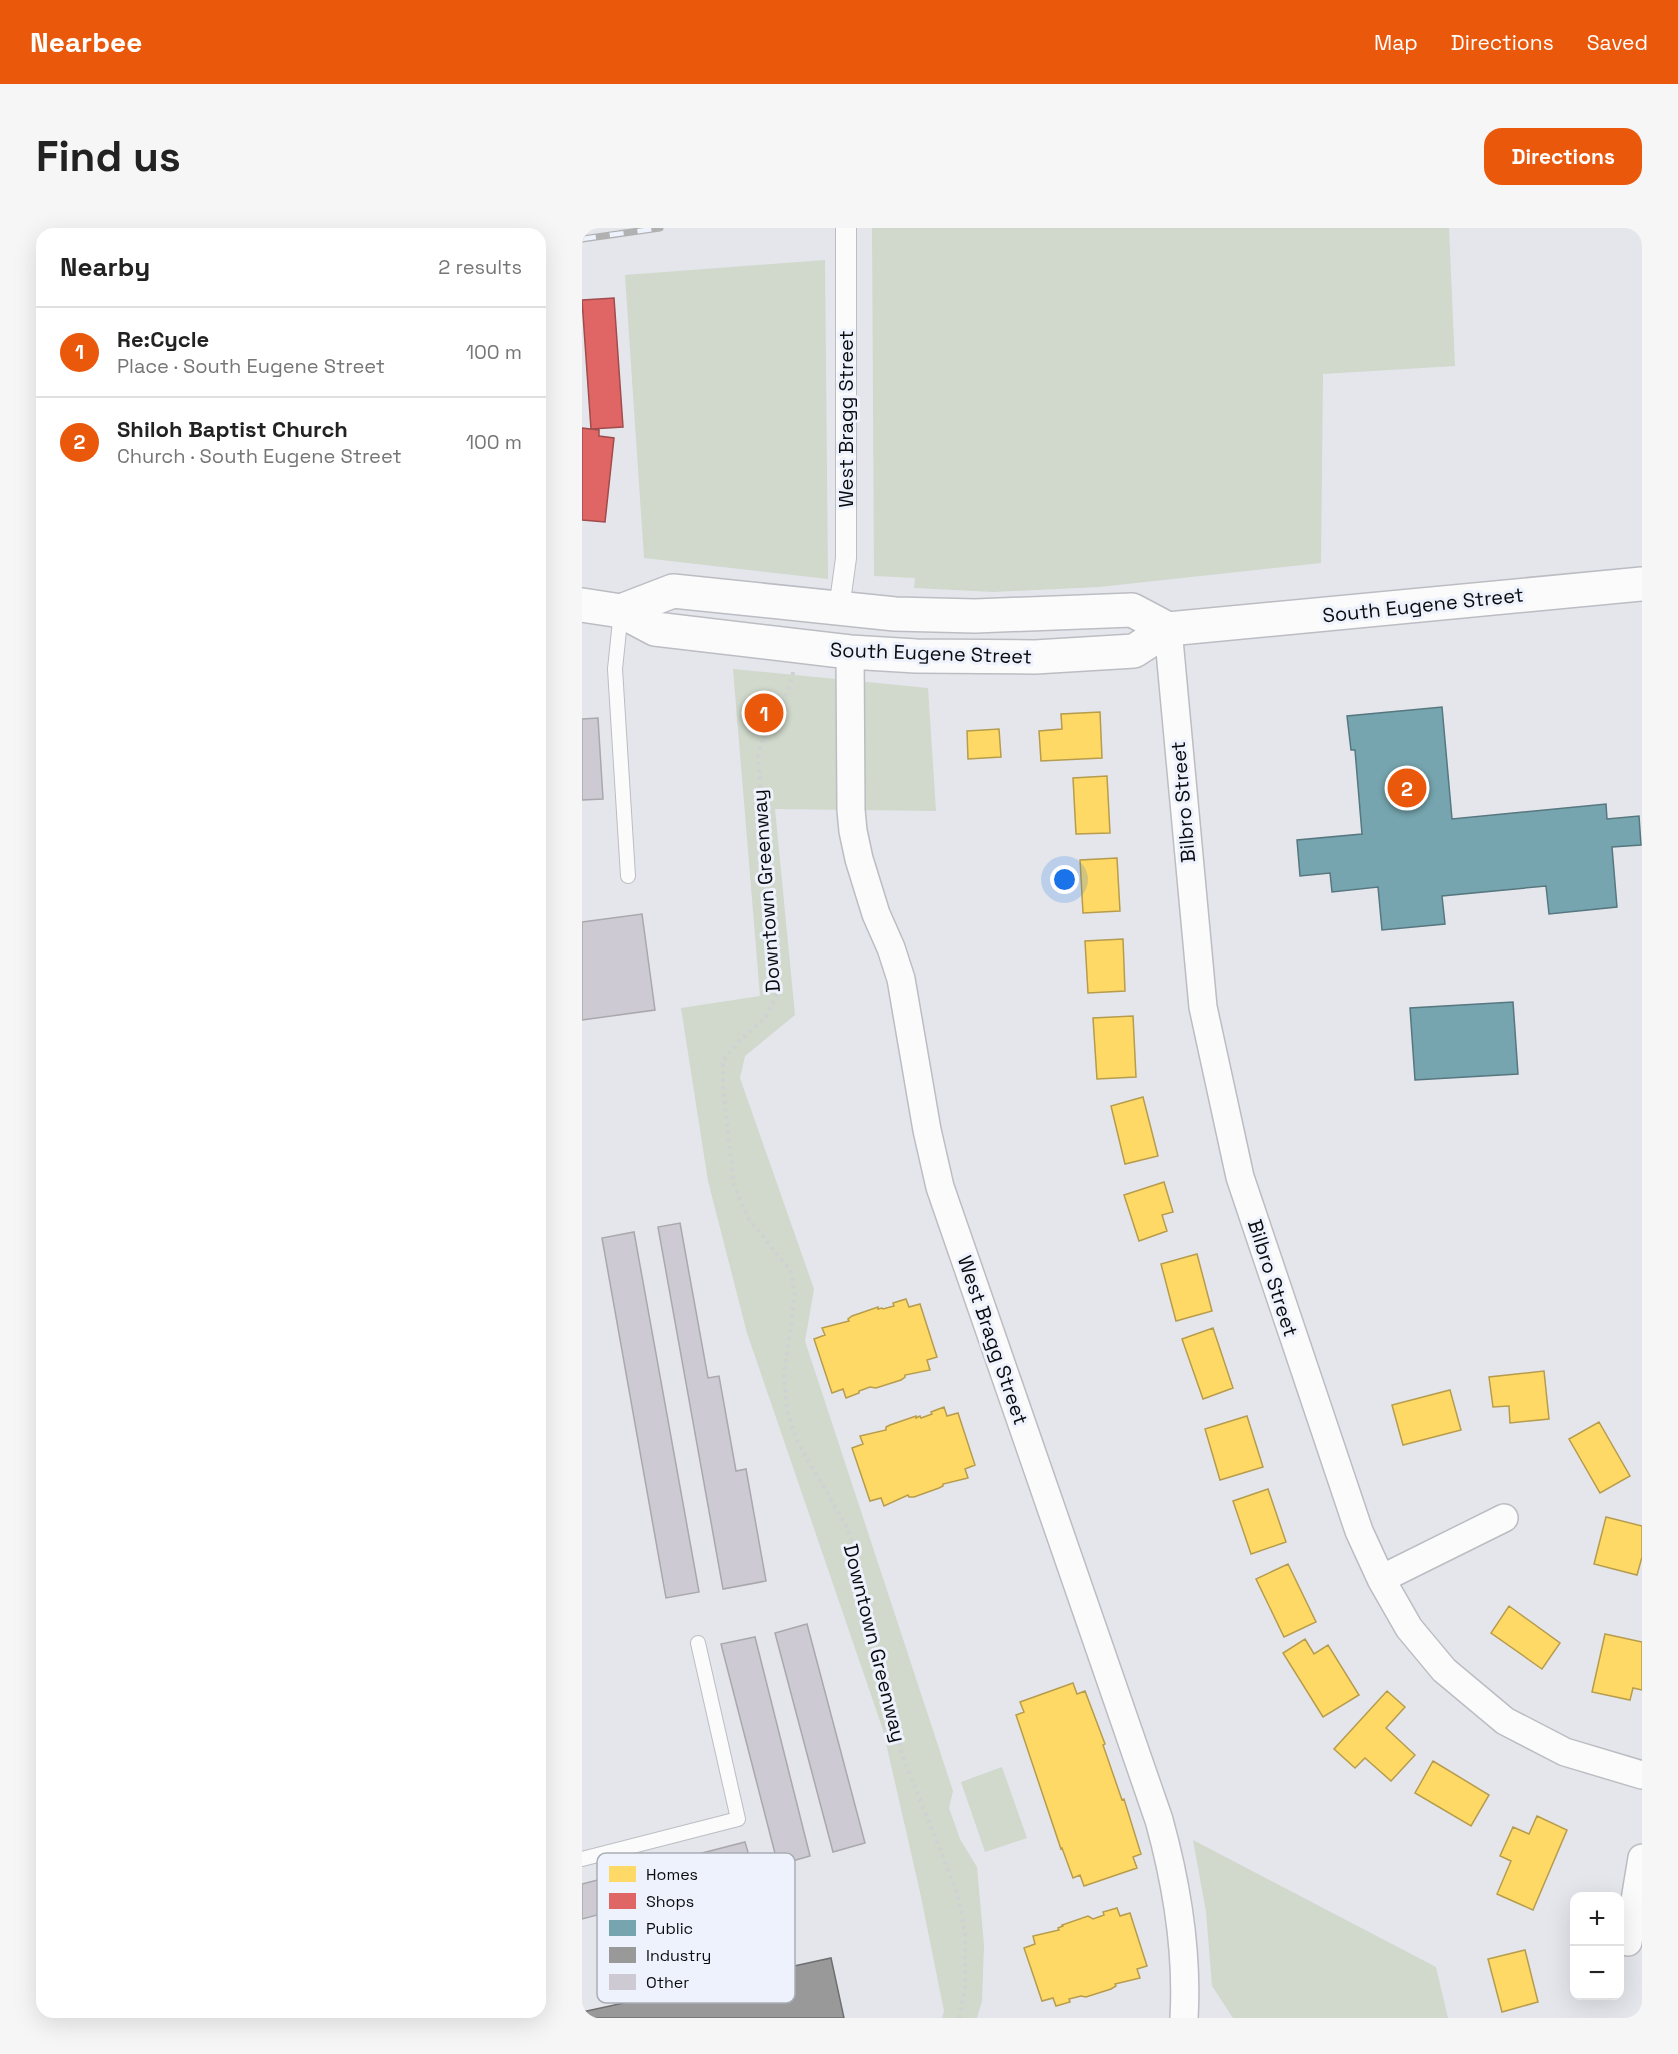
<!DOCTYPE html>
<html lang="en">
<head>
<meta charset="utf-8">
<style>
  body { margin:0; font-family:"Space Grotesk",sans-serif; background:#f6f6f6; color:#222 }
  .controls { position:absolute; right:18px; bottom:18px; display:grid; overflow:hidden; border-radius:12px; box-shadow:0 6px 24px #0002 }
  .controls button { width:54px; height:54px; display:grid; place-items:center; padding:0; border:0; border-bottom:2px solid #e0e0e0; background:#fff; color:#222; font:30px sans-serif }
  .you { position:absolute; left:483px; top:652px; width:21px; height:21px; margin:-15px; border:4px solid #fff; border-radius:50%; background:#1a73e8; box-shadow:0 0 0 9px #1a73e833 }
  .badge { display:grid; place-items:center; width:39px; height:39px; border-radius:50%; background:#ea580c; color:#fff; font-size:20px; font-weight:700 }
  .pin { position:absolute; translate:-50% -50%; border:3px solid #fff; box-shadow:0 2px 6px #0006 }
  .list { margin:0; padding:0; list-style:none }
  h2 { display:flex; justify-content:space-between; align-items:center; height:78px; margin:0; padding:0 24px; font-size:26px }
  h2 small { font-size:20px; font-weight:400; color:#767676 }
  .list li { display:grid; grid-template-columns:39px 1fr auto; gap:18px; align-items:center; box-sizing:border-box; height:90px; padding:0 24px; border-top:2px solid #e0e0e0 }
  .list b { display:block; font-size:22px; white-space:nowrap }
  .list p { margin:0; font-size:20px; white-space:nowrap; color:#767676 }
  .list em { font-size:20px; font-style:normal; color:#767676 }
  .map { position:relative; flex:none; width:1060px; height:1790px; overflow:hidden; border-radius:18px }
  header { display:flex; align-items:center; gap:36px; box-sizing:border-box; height:84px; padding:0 30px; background:#ea580c; color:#fff }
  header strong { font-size:28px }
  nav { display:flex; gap:33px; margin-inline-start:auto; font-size:21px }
  .intro { display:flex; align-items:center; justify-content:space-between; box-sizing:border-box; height:144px; padding:0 36px }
  h1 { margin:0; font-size:42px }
  .button { padding:15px 27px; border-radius:18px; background:#ea580c; color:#fff; font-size:21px; font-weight:700 }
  main { display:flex; gap:36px; padding:0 36px }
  aside { flex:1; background:#fff; border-radius:18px; box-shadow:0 6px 24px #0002 }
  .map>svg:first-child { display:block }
</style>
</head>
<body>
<header>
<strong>Nearbee</strong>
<nav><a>Map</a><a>Directions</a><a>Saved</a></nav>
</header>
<div class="intro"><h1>Find us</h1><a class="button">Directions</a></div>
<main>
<aside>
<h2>Nearby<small>2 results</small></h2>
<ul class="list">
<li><span class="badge">1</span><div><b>Re:Cycle</b><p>Place · South Eugene Street</p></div><em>100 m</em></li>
<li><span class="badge">2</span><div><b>Shiloh Baptist Church</b><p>Church · South Eugene Street</p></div><em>100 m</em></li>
</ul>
</aside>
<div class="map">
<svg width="1060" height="1790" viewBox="0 0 1060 1790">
  <rect width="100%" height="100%" fill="#e4e6ec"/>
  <path fill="#d0d9cc" d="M290,0H867L873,138L741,146L739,335L517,359L412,364L332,360L333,350L292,348Z
    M243,32L246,351L62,330L43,47Z
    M151,441L346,460L354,583L193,581L213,787L163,828L158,850L232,1061L223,1113L371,1563L367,1580L378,1611L395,1639L402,1717L400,1773L395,1790H360L362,1783L338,1664L301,1502L165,1105L126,953L99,780L178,768Z
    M420,1539L445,1610L403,1624L379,1554Z
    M611,1612L854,1739L866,1790H651L630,1758L624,1684Z"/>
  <path fill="#ffd966" stroke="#b69c4c" stroke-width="1.5" d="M518,484L520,530L459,533L457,503L480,501L479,486Z
    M417,501L419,529L386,531L385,503Z
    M525,548L528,605L494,606L491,550Z
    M535,630L538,683L501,685L498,632Z
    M541,711L543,763L506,765L503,713Z
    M551,788L554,849L515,851L511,790Z
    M561,869L576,928L543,936L529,878Z
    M582,954L591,984L580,987L585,1003L557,1013L542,967Z
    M615,1026L630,1083L594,1093L579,1036Z
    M324,1071L327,1079L338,1076L355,1129L345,1132L348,1142L323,1147V1149L319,1152L294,1160L288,1159L277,1163V1165L264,1170L261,1161L250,1165L232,1111L243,1107L240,1100L267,1093L266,1091L270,1088L296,1079V1081L300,1080L301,1081L312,1078L311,1075Z
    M631,1100L651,1160L621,1171L600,1111Z
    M962,1143L967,1191L928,1195L927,1178L911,1179L907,1149Z
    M868,1162L879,1202L821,1217L810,1177Z
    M362,1179L365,1188L376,1185L393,1237L383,1241L386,1250L361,1256V1258L357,1260L332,1269H327L326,1267L302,1278L299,1270L288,1273L270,1220L281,1216L278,1208L304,1202V1199L308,1197L334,1188V1190L338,1188L339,1190L350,1186L349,1184Z
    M665,1188L681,1239L638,1252L623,1201Z
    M1017,1194L1048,1248L1018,1265L987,1211Z
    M686,1261L704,1314L669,1326L651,1273Z
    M1024,1289L1060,1298V1329L1055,1347L1012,1336Z
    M706,1336L734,1394L702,1409L674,1351Z
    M927,1378L978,1415L960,1441L909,1405Z
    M1023,1406L1060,1414V1462L1051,1460L1048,1472L1010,1464Z
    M723,1411L732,1426L746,1417L777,1467L741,1489L701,1425Z
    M491,1455L495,1466L503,1463L523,1516L521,1517L540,1572L542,1571L559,1626L551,1629L555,1640L502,1658L498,1647L491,1650L480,1620L479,1621L434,1487L442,1484L438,1474Z
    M805,1463L823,1479L804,1500L833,1527L809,1553L783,1530L773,1540L752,1521Z
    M851,1533L907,1567L889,1598L833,1565Z
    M955,1588L985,1602L951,1682L915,1666L929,1633L918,1628L931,1599L947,1606Z
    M535,1680L538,1688L548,1685L565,1738L555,1741L558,1750L533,1756L534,1758L529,1761L504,1769L499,1768L487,1771L488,1774L474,1778L471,1770L460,1773L442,1720L453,1716L451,1708L477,1702L476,1700L481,1698L480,1697L506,1688L511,1691L522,1687L521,1684Z
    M943,1722L956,1774L920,1784L906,1731Z"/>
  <path fill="#e06666" stroke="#a04b4c" stroke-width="1.5" d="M32,70L41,199L9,201L0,72Z
    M0,200L17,202V208L32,210L23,294L0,292Z"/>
  <path fill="#76a5af" stroke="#56777f" stroke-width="1.5" d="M860,479L870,591L1024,576L1025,591L1057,588L1059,617L1030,619L1035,679L967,686L964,658L860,668L863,696L800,702L796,659L750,664L748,645L718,648L715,612L780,606L773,522H769L765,488Z
    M931,774L936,846L833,852L828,780Z"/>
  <path fill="#999" stroke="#6e6f70" stroke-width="1.5" d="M249,1730L262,1790H0V1784Z"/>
  <path fill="#cecad3" stroke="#a9a8ac" stroke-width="1.5" d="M16,490L21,571L0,572V491Z
    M60,686L73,782L0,792V694Z
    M98,995L126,1150L137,1148L154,1243L164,1241L184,1353L141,1361L76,999Z
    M52,1004L117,1364L84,1370L20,1010Z
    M225,1396L283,1615L251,1624L193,1405Z
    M173,1409L228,1628L196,1637L139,1416Z
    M163,1614L172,1645L0,1691V1656Z"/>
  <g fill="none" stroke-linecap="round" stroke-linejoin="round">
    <g stroke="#bcbdc2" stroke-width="16">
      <path id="service" d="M39,383L33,441L46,648
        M0,1631L156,1591L116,1415"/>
    </g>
    <g stroke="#bcbdc2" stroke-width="22">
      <path id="pedestrian" d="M257,381L264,330V0"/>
    </g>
    <g stroke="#bcbdc2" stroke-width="30">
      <path id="minor" d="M586,401L621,779L658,949L777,1303L799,1351L827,1400L862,1442L923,1493L983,1524L1060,1547
        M268,424L269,582L271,603L277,631L294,686L309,720L319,751L345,902L358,959L577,1592C595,1657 606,1722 602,1790
        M799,1351L922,1290
        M1046,1714L1060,1630"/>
    </g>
    <g stroke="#bcbdc2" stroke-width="36">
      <path id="secondary" d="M0,377L39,383L73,401L268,424L334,428L453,429L552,423L586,401L1060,356
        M39,383L91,363L313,386L393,388L550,382L586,401"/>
    </g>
    <path stroke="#d0d1d2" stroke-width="4" stroke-dasharray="3 4.5" stroke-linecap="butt" d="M211,444C206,475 182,496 176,527L194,769L183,790L156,814L141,833V857L152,957L166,990L208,1042L213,1064L202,1149L205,1183L215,1213L263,1296L273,1322L284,1357L320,1527L375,1664L383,1704V1761L377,1790"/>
    <use href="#service" stroke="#fbfbfc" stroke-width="14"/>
    <use href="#pedestrian" stroke="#fbfbfc" stroke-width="20"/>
    <use href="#minor" stroke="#fbfbfc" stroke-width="27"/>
    <use href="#secondary" stroke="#fbfbfc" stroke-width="33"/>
    <g stroke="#b1b1b2" stroke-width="7">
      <path id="rail" d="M0,11L78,0"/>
    </g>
    <use href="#rail" stroke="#edf2fc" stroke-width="4.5" stroke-dasharray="14" stroke-linecap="butt"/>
  </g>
  <g text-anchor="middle" stroke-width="6" stroke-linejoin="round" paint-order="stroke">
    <g font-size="20" fill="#0b0c10" stroke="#edf2fc">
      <text transform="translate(264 191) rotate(-90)" y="7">West Bragg Street</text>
      <text transform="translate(841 377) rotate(-6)" y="7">South Eugene Street</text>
      <text transform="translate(349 425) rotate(2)" y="7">South Eugene Street</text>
      <text transform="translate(601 574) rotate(-95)" y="7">Bilbro Street</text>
      <text transform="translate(184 663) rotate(-94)" y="7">Downtown Greenway</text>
      <text transform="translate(691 1050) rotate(72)" y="7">Bilbro Street</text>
      <text transform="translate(411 1112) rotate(71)" y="7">West Bragg Street</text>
      <text transform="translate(293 1415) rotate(76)" y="7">Downtown Greenway</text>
    </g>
  </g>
  <rect x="15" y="1625" width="198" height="150" rx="9" fill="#edf2fc" stroke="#a9adb5" stroke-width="1.5"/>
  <rect x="27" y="1638" width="27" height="16" fill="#ffd966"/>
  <rect x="27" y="1665" width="27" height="16" fill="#e06666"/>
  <rect x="27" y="1692" width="27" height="16" fill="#76a5af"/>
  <rect x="27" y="1719" width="27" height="16" fill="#999"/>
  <rect x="27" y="1746" width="27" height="16" fill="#cecad3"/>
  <g font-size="16" fill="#0b0c10">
    <text x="64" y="1652">Homes</text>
    <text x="64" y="1679">Shops</text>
    <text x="64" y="1706">Public</text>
    <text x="64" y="1733">Industry</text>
    <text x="64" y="1760">Other</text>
  </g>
</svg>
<div class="controls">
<button>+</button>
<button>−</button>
</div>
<div class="you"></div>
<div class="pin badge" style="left:182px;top:485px">1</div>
<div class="pin badge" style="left:825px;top:560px">2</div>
</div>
</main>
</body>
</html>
